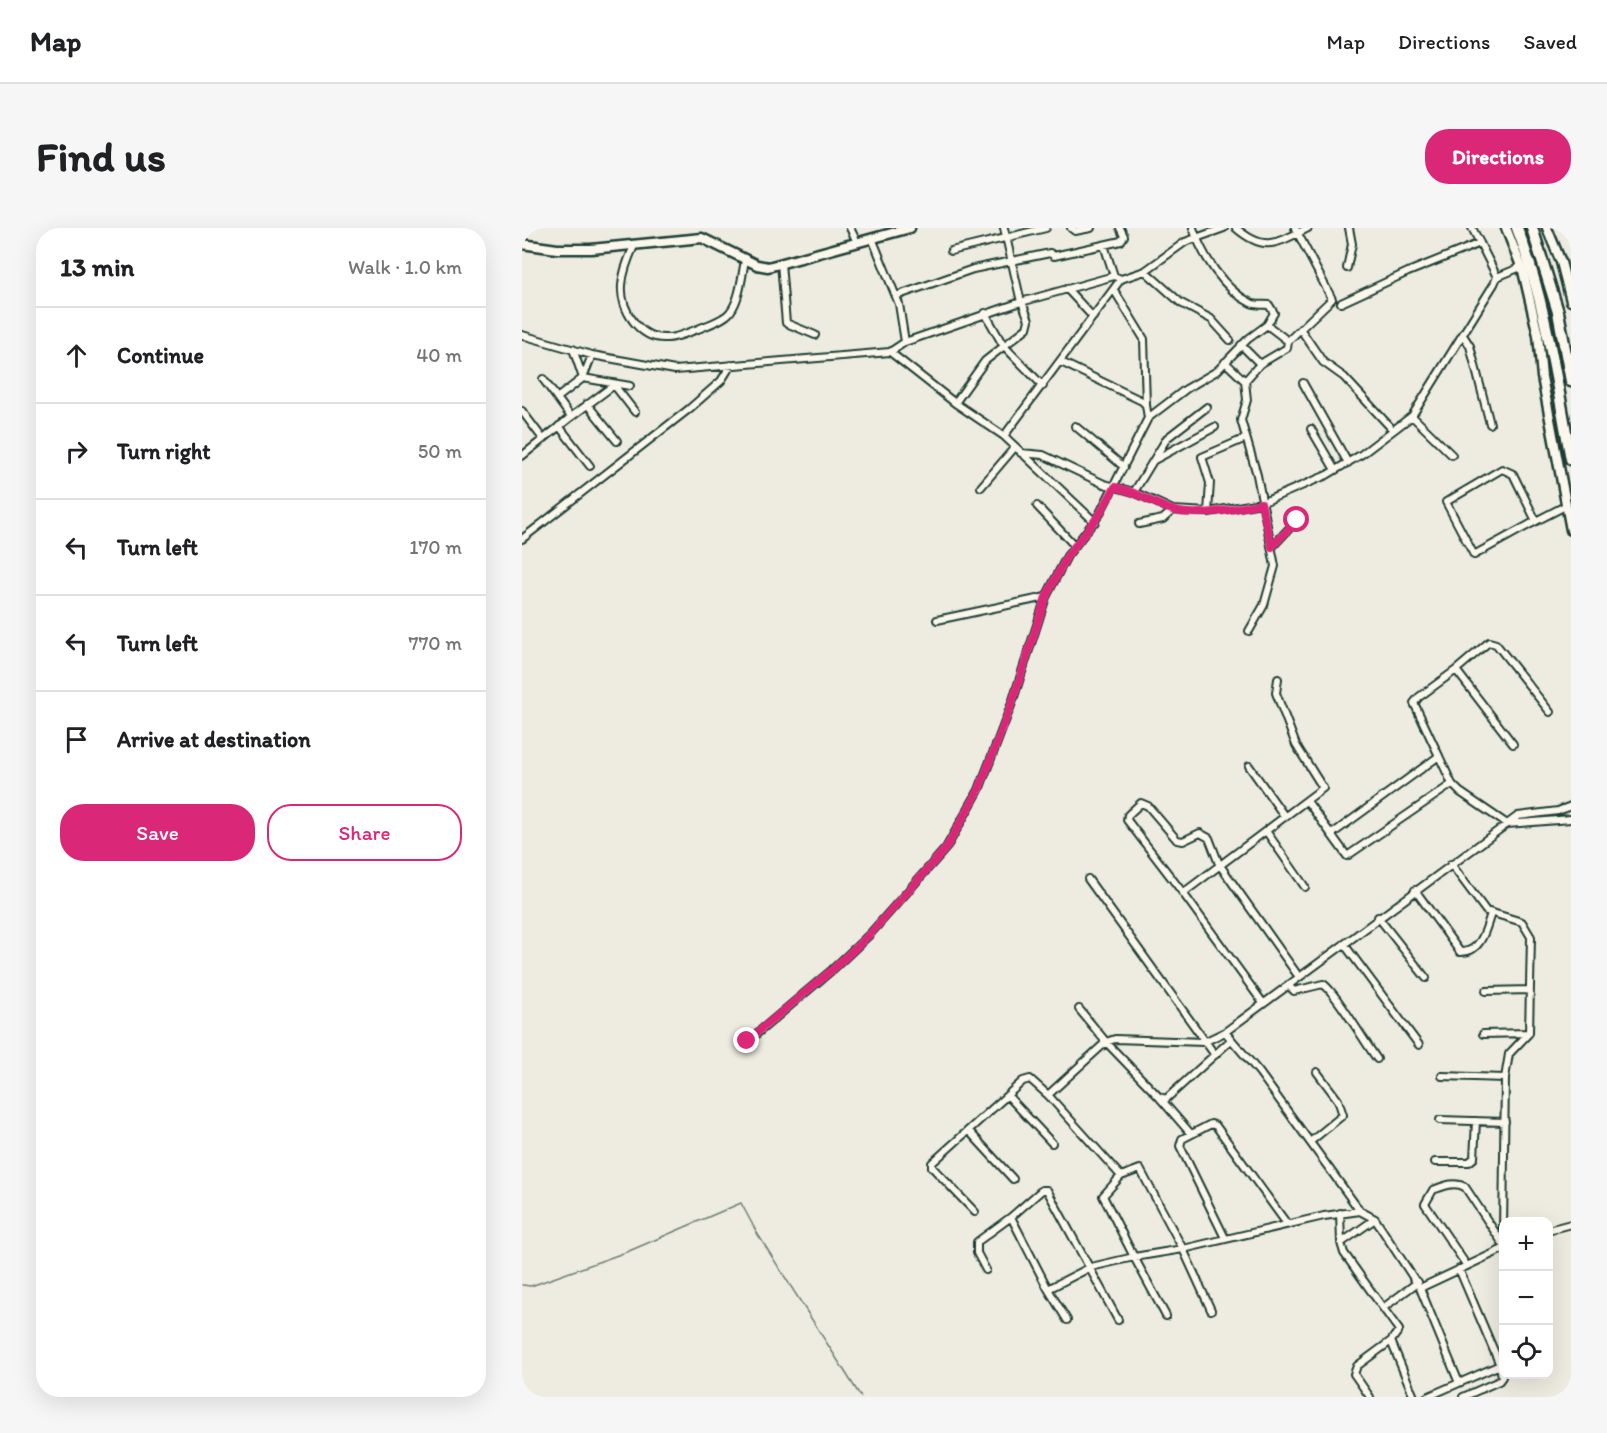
<!DOCTYPE html>
<html lang="en">
<head>
<meta charset="utf-8">
<style>
  body { margin:0; font-family:Itim,sans-serif; background:#f6f6f6; color:#202124 }
  .controls { position:absolute; right:18px; bottom:18px; display:grid; overflow:hidden; border-radius:12px; box-shadow:0 6px 24px #0002 }
  .controls button { width:54px; height:54px; display:grid; place-items:center; padding:0; border:0; border-bottom:2px solid #e0e0e0; background:#fff; color:#202124; font:30px sans-serif }
  .stop { position:absolute; width:18px; height:18px; margin:-14px; border:4px solid #db2777; border-radius:50%; background:#fff }
  .stop.end { background:#db2777; border-color:#fff; box-shadow:0 2px 6px #0008 }
  .list { margin:0; padding:0; list-style:none }
  h2 { display:flex; justify-content:space-between; align-items:center; height:78px; margin:0; padding:0 24px; font-size:26px }
  h2 small { font-size:20px; font-weight:400; color:#757577 }
  .list li { display:grid; grid-template-columns:39px 1fr auto; gap:18px; align-items:center; box-sizing:border-box; height:96px; padding:0 24px; border-top:2px solid #e0e0e0 }
  .list b { display:block; font-size:22px; white-space:nowrap }
  .list em { font-size:20px; font-style:normal; color:#757577 }
  .actions { display:flex; gap:12px; padding:18px 24px }
  .actions a { flex:1; padding:14px 0; border:2px solid #db2777; border-radius:24px; text-align:center; font-size:21px; color:#db2777 }
  .actions .main { background:#db2777; color:#fff }
  .icon { flex:none; width:33px; height:33px; fill:none; stroke:currentColor; stroke-width:2; stroke-linecap:round; stroke-linejoin:round }
  .map { position:relative; flex:none; width:1049px; height:1169px; overflow:hidden; border-radius:24px }
  header { display:flex; align-items:center; gap:36px; box-sizing:border-box; height:84px; padding:0 30px; background:#fff; border-bottom:2px solid #e0e0e0 }
  header strong { font-size:28px }
  nav { display:flex; gap:33px; margin-inline-start:auto; font-size:21px }
  .intro { display:flex; align-items:center; justify-content:space-between; box-sizing:border-box; height:144px; padding:0 36px }
  h1 { margin:0; font-size:42px }
  .button { padding:15px 27px; border-radius:24px; background:#db2777; color:#fff; font-size:21px; font-weight:700 }
  main { display:flex; gap:36px; padding:0 36px }
  aside { flex:1; background:#fff; border-radius:24px; box-shadow:0 6px 24px #0002 }
  .map>svg:first-child { display:block }
</style>
</head>
<body>
<header>
<strong>Map</strong>
<nav><a>Map</a><a>Directions</a><a>Saved</a></nav>
</header>
<div class="intro"><h1>Find us</h1><a class="button">Directions</a></div>
<main>
<aside>
<h2>13 min<small>Walk · 1.0 km</small></h2>
<ul class="list">
<li><svg class="icon" aria-label="ahead" viewBox="0 0 24 24"><path d="M12 20V5M6 11l6-6 6 6"/></svg><div><b>Continue</b></div><em>40 m</em></li>
<li><svg class="icon" aria-label="right" viewBox="0 0 24 24"><path d="M7 20v-9h11M14 6l5 5-5 5"/></svg><div><b>Turn right</b></div><em>50 m</em></li>
<li><svg class="icon" aria-label="left" viewBox="0 0 24 24"><path d="M17 20v-9H6M10 6l-5 5 5 5"/></svg><div><b>Turn left</b></div><em>170 m</em></li>
<li><svg class="icon" aria-label="left" viewBox="0 0 24 24"><path d="M17 20v-9H6M10 6l-5 5 5 5"/></svg><div><b>Turn left</b></div><em>770 m</em></li>
<li><svg class="icon" aria-label="arrive" viewBox="0 0 24 24"><path d="M6 21V4h12l-3 4 3 4H6"/></svg><div><b>Arrive at destination</b></div></li>
</ul>
<div class="actions"><a class="main">Save</a><a>Share</a></div>
</aside>
<div class="map">
<svg width="1049" height="1169" viewBox="0 0 1049 1169">
  <rect width="100%" height="100%" fill="#eeece1"/>
  <filter id="ink" filterUnits="userSpaceOnUse"><feTurbulence type="fractalNoise" baseFrequency=".0167" numOctaves="2"/><feDisplacementMap in="SourceGraphic" scale="12" xChannelSelector="R" yChannelSelector="G"/><feConvolveMatrix kernelMatrix="1 2 1 2 8 2 1 2 1" color-interpolation-filters="sRGB"/></filter>
  <g filter="url(#ink)">
    <g fill="none" stroke-linecap="round" stroke-linejoin="round">
      <path stroke="#6c7d74" stroke-width="1.5" d="M0,1057L9,1058L107,1023L219,975L235,1005L339,1169"/>
      <g stroke="#1f3d34" stroke-width="10">
        <path id="street" d="M328,0L335,14
          M549,0L553,3L569,0
          M671,0C680,27 702,62 729,75C734,78 742,76 747,77L752,85L745,97
          M714,0C743,25 755,15 786,0
          M950,0L958,15
          M350,10L377,76L383,114
          M582,17L592,48
          M112,18C106,31 101,43 100,57C98,82 118,112 145,110C155,110 167,104 176,101C185,97 202,92 208,84C218,72 220,47 223,32
          M429,23L524,0
          M259,35L264,95L293,107
          M825,40L830,16L827,0
          M623,43L659,75L689,91L708,112
          M975,49L999,39
          M545,61L571,89
          M592,62L622,111L624,177
          M374,68L451,41L528,25L532,28L599,13L602,8L598,0
          M499,74L592,48L599,51
          M819,75L886,44L958,15L975,49L972,56L890,188
          M463,85L481,117L521,158
          M779,102L801,134L822,149L871,202
          M0,107L70,127L153,142L368,124L383,114L499,74L482,0
          M941,107L948,118L968,196
          M719,117L738,136
          M368,124L433,175L482,208L573,294
          M70,127L61,150L108,158
          M539,134L620,173L624,177L626,190
          M703,134L723,153
          M21,151L35,170
          M781,155L826,235
          M433,175L463,133L505,100L507,92L500,74
          M65,176L95,213
          M0,183L21,211
          M49,189L92,157L113,184
          M37,198L68,238
          M553,198L602,239
          M789,201L813,242
          M482,208L599,51L623,43L663,14L702,0
          M499,225L521,227L582,256L612,264L651,282L686,284L739,275L805,247L840,226L890,188L930,227
          M0,228L49,189L35,170L61,150L51,121
          M632,232L693,199
          M980,241L991,246L1014,293L952,327L924,274Z
          M459,259L493,219
          M612,264L645,210L685,179
          M515,278L553,318
          M686,284L688,255L680,229L724,210
          M1014,293L1045,277
          M617,296L641,291L651,282
          M0,311L167,181L199,153L209,137
          M750,319L775,292
          M415,392L524,369L545,328L577,287L626,190L664,161L695,143L726,111L745,97L766,113
          M727,403L742,377L753,338L735,247L719,192L725,172L723,153L738,136L765,120L766,113L810,71L773,0
          M934,442L991,516
          M917,528L892,475L897,469L934,442L967,414L974,416L1028,484
          M727,538L763,589
          M785,573L825,628L930,556
          M744,603L783,659
          M810,606L917,528L930,556L938,564L985,596L1049,591
          M929,636L964,683L1000,694L1009,709L1007,805L987,826L983,850L981,1003
          M566,651L693,827
          M893,662L938,724C959,725 964,701 969,685
          M661,665L605,592L606,587L619,575L626,578L655,612L661,613L678,605L687,610L697,636L777,749
          M856,689L904,750
          M822,716L897,817
          M766,757L772,763L801,756C812,762 844,816 855,831
          M964,763L1008,762
          M741,775L661,665L801,560L774,517L754,465L756,451
          M557,781L584,814L637,869L644,871L709,812
          M703,804L737,844L838,983L853,991L898,1060L981,1021
          M961,806L1007,805
          M225,814L310,742L348,706L424,620L457,562L490,475L524,369
          M920,848L983,850
          M486,868L530,915
          M637,869L669,906
          M918,892L983,894
          M447,903L491,951
          M788,914L821,887L816,872L795,844
          M913,934H947L952,930L954,893
          M599,948L618,941L661,1021L612,1029L644,1088
          M453,984L410,939V935L501,853L508,851L526,867L584,814L593,811L682,814L703,804L996,588L1036,583L1049,578
          M818,985L819,1015L822,1025L861,1080
          M489,989L520,962H525L596,1092
          M1026,1002L1049,996
          M703,1010L658,918L660,911L689,896L694,898L765,996
          M819,1015L853,991
          M945,1038L903,976L911,962C922,958 932,953 943,959L981,1016
          M464,1042L455,1025V1014L489,989L526,1061L545,1092
          M898,1060L937,1155
          M526,1061L569,1039L612,1029L581,968L599,948L526,867
          M689,1082L661,1021L802,988L838,983
          M848,1169L832,1146L835,1138L869,1113
          M892,1169L869,1113L877,1102L861,1080L896,1054
          M905,1169L978,1137L937,1041
          M941,1169L977,1153L980,1149L978,1137"/>
      </g>
      <g stroke="#1f3d34" stroke-width="13">
        <path id="secondary" d="M984,0L1001,43L1016,107L1020,149L1049,302
          M1025,0L1039,34L1049,73
          M0,16L35,21H69L180,10L235,37L246,39L388,0"/>
      </g>
      <g stroke="#1f3d34" stroke-width="15">
        <path id="highway" d="M995,0C1024,74 1034,153 1049,231
          M1010,0L1036,84L1049,153"/>
      </g>
      <use href="#street" stroke="#fbf7ec" stroke-width="6"/>
      <use href="#secondary" stroke="#fbf7ec" stroke-width="8"/>
      <use href="#highway" stroke="#fbf7ec" stroke-width="10"/>
    </g>
  </g>
  <g fill="none" stroke-linecap="round" stroke-linejoin="round" filter="url(#ink)">
    <path stroke="#db2777" stroke-width="8" d="M225,813L310,742L348,706L424,620L457,562L490,475L524,369L545,328L577,287L593,259C614,263 630,275 650,282C674,290 715,281 739,275L750,319L775,292"/>
  </g>
</svg>
<div class="controls">
<button>+</button>
<button>−</button>
<button><svg class="icon" aria-label="locate" viewBox="0 0 24 24"><circle cx="12" cy="12" r="6"/><path d="M12 2v4M12 18v4M2 12h4M18 12h4"/></svg></button>
</div>
<div class="stop" style="left:775px;top:292px"></div>
<div class="stop end" style="left:225px;top:813px"></div>
</div>
</main>
</body>
</html>
